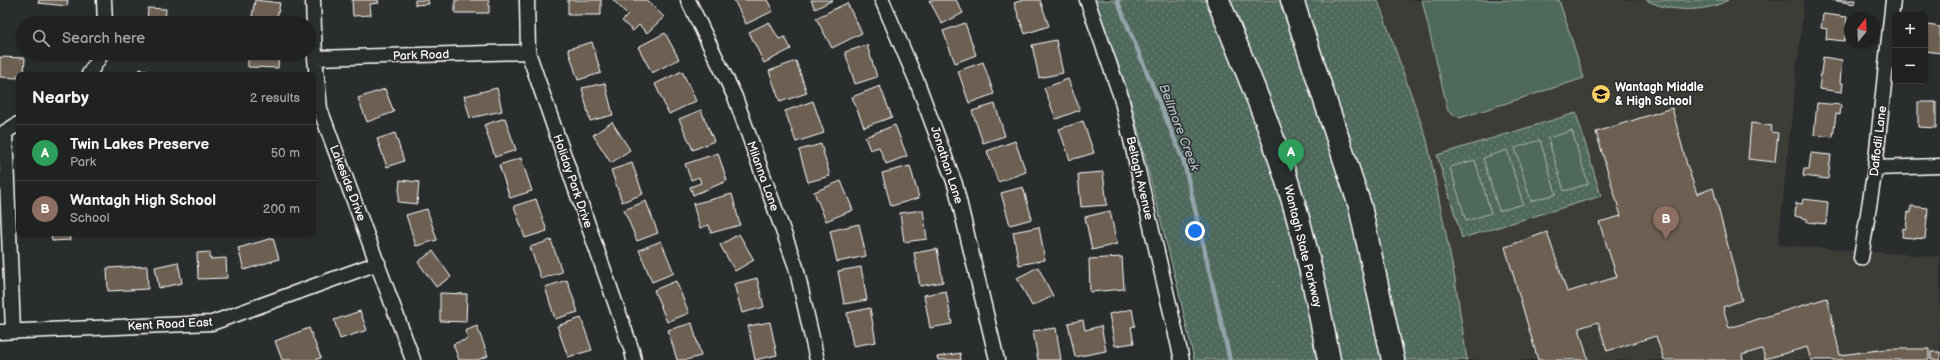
<!DOCTYPE html>
<html lang="en">
<head>
<meta charset="utf-8">
<style>
  body { margin:0; font-family:"Balsamiq Sans",sans-serif; background:#2d2f2f; color:#f1f3f6 }
  .controls { position:absolute; right:12px; top:12px; display:grid; overflow:hidden; border-radius:6px; box-shadow:0 1px 3px #0004 }
  .controls button { width:36px; height:36px; display:grid; place-items:center; padding:0; border:0; border-bottom:1px solid #3d3f40; background:#202222; color:#f1f3f6; font:20px sans-serif }
  .compass { position:absolute; left:1844px; top:12px; width:36px; height:36px; border-radius:50%; background:#202222; box-shadow:0 1px 3px #0004; rotate:18deg }
  .you { position:absolute; left:1195px; top:231px; width:14px; height:14px; margin:-10px; border:3px solid #fff; border-radius:50%; background:#1a73e8; box-shadow:0 0 0 6px #1a73e833 }
  .badge { display:grid; place-items:center; width:26px; height:26px; border-radius:50%; background:#ffd166; color:#fff; font-size:13px; font-weight:700 }
  .pin { position:absolute; translate:-50% -33px; filter:drop-shadow(0 1px 2px #0008) }
  .pin::after { content:''; position:absolute; top:21px; width:14px; height:12px; background:inherit; clip-path:polygon(0 0,100% 0,50% 100%) }
  .list { margin:0; padding:0; list-style:none }
  h2 { display:flex; justify-content:space-between; align-items:center; height:52px; margin:0; padding:0 16px; font-size:17px }
  h2 small { font-size:13px; font-weight:400; color:#a2a4a5 }
  .list li { display:grid; grid-template-columns:26px 1fr auto; gap:12px; align-items:center; box-sizing:border-box; height:56px; padding:0 16px; border-top:1px solid #3d3f40 }
  .list b { display:block; font-size:15px; white-space:nowrap }
  .list p { margin:0; font-size:13px; white-space:nowrap; color:#a2a4a5 }
  .list em { font-size:13px; font-style:normal; color:#a2a4a5 }
  .icon { flex:none; width:22px; height:22px; fill:none; stroke:currentColor; stroke-width:2; stroke-linecap:round; stroke-linejoin:round }
  .map { position:relative; flex:none; width:1940px; height:360px; overflow:hidden }
  .search { position:absolute; background:#202222; box-shadow:0 1px 3px #0004; left:16px; top:16px; width:300px; height:44px; display:flex; align-items:center; gap:10px; box-sizing:border-box; padding:0 14px; border-radius:22px; color:#a2a4a5; font-size:15px }
  .panel { position:absolute; background:#202222; box-shadow:0 1px 3px #0004; left:16px; top:72px; width:300px; height:164px; border-radius:6px }
  .map>svg:first-child { display:block }
</style>
</head>
<body>
<div class="map">
<svg width="1940" height="360" viewBox="0 0 1940 360">
  <defs>
    <pattern id="park-dots" width="8" height="8" patternUnits="userSpaceOnUse"><rect width="8" height="8" fill="#506b5b"/><path d="M2 2h.1M6 6h.1" fill="none" stroke="#6a8174" stroke-width="1.8" stroke-linecap="round"/></pattern>
  </defs>
  <rect width="100%" height="100%" fill="#2a2d2e"/>
  <filter id="ink" filterUnits="userSpaceOnUse"><feTurbulence type="fractalNoise" baseFrequency=".025" numOctaves="2"/><feDisplacementMap in="SourceGraphic" scale="8" xChannelSelector="R" yChannelSelector="G"/><feConvolveMatrix kernelMatrix="1 2 1 2 8 2 1 2 1" color-interpolation-filters="sRGB"/></filter>
  <g filter="url(#ink)">
    <path fill="#3e3c39" d="M1380,0H1804L1778,245L1940,257V360H1466L1440,204Z"/>
    <path fill="url(#park-dots)" stroke="#a8b5ad" d="M1094,0H1378L1427,140L1455,279L1467,360H1194L1178,289L1129,94Z
      M1576,113L1601,196L1462,238L1437,155Z"/>
    <path fill="#506b5b" stroke="#a8b5ad" d="M1422,0H1559L1584,78L1460,118L1448,111Z
      M1646,0H1728C1706,13 1668,12 1646,0Z
      M1572,131L1588,184L1564,191L1548,138Z
      M1540,140L1556,194L1531,201L1515,148Z
      M1507,150L1523,204L1499,211L1483,158Z
      M1475,160L1491,213L1466,221L1450,167Z"/>
    <g fill="none" stroke-linecap="round" stroke-linejoin="round">
      <path stroke="#95a3ab" stroke-width="4.5" d="M1117,0L1184,162L1230,360"/>
    </g>
    <path fill="#6d6053" stroke="#fff" d="M39,0H68L67,6L38,3Z
      M255,0L280,3L276,23L251,22Z
      M352,0H378L379,3L370,4L371,15L353,16Z
      M415,0H428L429,4L415,5Z
      M455,0H489V13H455Z
      M568,0H601V15H568Z
      M613,0H647L664,17L647,33L639,25L633,31L622,21L628,15Z
      M734,0H767L773,11L746,24Z
      M811,0H833L815,9Z
      M929,0H956L963,13L942,24Z
      M1023,0H1040L1049,26L1025,34L1014,3Z
      M1832,0H1856L1855,4Z
      M847,3L862,33L832,48L816,18Z
      M148,8L166,9L165,23H147Z
      M1823,14L1847,17L1846,26L1850,27V33L1846,32L1844,41L1826,39L1827,29L1821,28Z
      M769,22L779,39L785,37L791,49L764,63L749,32Z
      M965,23L976,55L955,63L943,31Z
      M1928,25L1940,27V53L1925,51Z
      M665,33L679,59L652,73L638,47Z
      M1056,40L1063,73L1039,78L1032,45Z
      M592,42L601,73L578,80L568,49Z
      M867,45L877,77L855,84L845,52Z
      M43,53H55L51,59Z
      M248,53H279L278,68L248,67Z
      M0,57L25,58L24,74H18V78L0,77Z
      M1823,57L1842,60L1840,83H1843L1842,92L1819,89Z
      M796,61L807,93L780,102L769,71Z
      M983,62L994,94L969,103L958,71Z
      M140,69L157,74H139Z
      M682,71L696,101L669,114L655,84Z
      M1068,79L1080,110L1056,119L1044,88Z
      M605,83L613,115L590,121L582,88Z
      M880,86L892,117L864,127L852,97Z
      M497,88L502,111L470,118L464,96Z
      M385,89L394,112L367,122L358,98Z
      M813,101L824,133L796,142L785,111Z
      M1918,102H1936V128L1918,127Z
      M1817,103L1841,105L1840,115L1836,114L1833,137L1814,135Z
      M995,104L1005,136L983,143L972,111Z
      M1672,108L1687,165L1697,194L1713,188L1742,300L1723,307L1729,328L1827,298L1840,355L1887,349H1929V360H1811L1807,347L1765,359L1762,349L1742,355L1743,360H1664L1656,336L1607,351L1598,322L1579,328L1588,360H1538L1505,247L1547,232L1567,292L1617,277L1599,222L1621,216L1596,132Z
      M701,110L714,141L693,150L679,119Z
      M505,118L516,150L495,157L484,125Z
      M1083,121L1094,153L1070,160L1059,129Z
      M612,122L630,150L611,163L593,135Z
      M1751,123L1772,126L1771,132L1778,133L1775,162L1748,159Z
      M895,125L907,156L886,164L879,147L870,150L865,137Z
      M395,133L404,161L387,167L377,139Z
      M1015,141L1026,172L998,182L987,151Z
      M821,144L830,176L808,182L799,150Z
      M718,153L727,181L693,195L690,187L701,183L699,177L691,180L685,164Z
      M1811,153L1831,155L1828,179L1803,176L1804,169H1809Z
      M521,158L532,191L510,198L499,165Z
      M632,163L643,194L622,202L611,170Z
      M910,166L919,198L891,206L882,173Z
      M1103,172L1107,205L1081,207L1078,174Z
      M400,180L419,182L417,204L398,202Z
      M841,181L853,210L826,221L814,192Z
      M1023,187L1032,219L1010,225L1001,193Z
      M732,194L740,225L711,233L709,225L700,228L693,204Z
      M536,199L547,231L525,238L514,206Z
      M1803,199L1828,202L1826,224L1807,222V219L1795,216L1796,203L1802,204Z
      M646,201L658,233L637,241L624,210Z
      M1911,206L1928,208L1925,239L1902,237L1903,228L1906,229L1908,212L1911,213Z
      M427,209L437,240L416,246L406,215Z
      M923,210L927,239L904,242L900,213Z
      M1110,211L1117,244L1092,250L1085,217Z
      M859,224L866,256L837,262L830,231Z
      M1039,227L1045,260L1019,265L1013,232Z
      M51,234H69L70,240L52,241Z
      M739,234L754,260L735,271L720,245Z
      M273,238L279,259L244,270L238,248Z
      M551,240L562,272L541,279L530,247Z
      M661,241L674,273L652,282L639,250Z
      M937,249L943,282L920,286L914,253Z
      M433,251L451,277L436,287L418,262Z
      M210,252V259L226,258L227,278L198,279L197,253Z
      M1122,257L1124,289L1090,292L1089,259Z
      M178,262L182,283L159,288L155,267Z
      M147,266L148,289L108,291L107,268Z
      M861,267L867,300L844,304L838,271Z
      M1038,267L1053,296L1032,306L1017,278Z
      M757,278L764,307L742,313L734,284Z
      M567,280L578,312L555,319L545,287Z
      M676,281L689,313L667,322L654,290Z
      M946,291L952,324L930,328L924,295Z
      M440,293L467,294L466,322L440,321Z
      M870,308L876,342L853,346L847,313Z
      M1132,309L1135,326L1131,327L1134,343L1115,346L1109,314Z
      M360,311L367,330L340,339L334,320Z
      M581,318L592,350L568,357L557,326Z
      M1083,320L1085,330L1101,326L1106,351L1075,357L1068,323Z
      M770,322L777,355L755,360L748,326Z
      M692,323L701,356L686,360H677L668,330Z
      M477,326L488,356L477,360H459L453,344L468,339L465,331Z
      M309,328L321,358L314,360H282L275,341Z
      M1056,328L1061,360H1038L1033,331Z
      M1931,352H1940V360H1931Z
      M960,353L961,360H938L937,357Z"/>
    <g fill="none" stroke-linecap="round" stroke-linejoin="round">
      <g stroke="#fff" stroke-width="17">
        <path id="street" d="M104,0L105,23
          M313,0L315,58L320,109L413,360
          M527,0L528,52L632,351L634,360
          M688,0L735,97L796,267L817,360
          M882,0L917,82L955,184L997,360
          M1087,0L1121,97L1182,360
          M315,58L528,52
          M89,74L102,53
          M5,132L13,331
          M5,132L18,124
          M1875,168L1940,166
          M1861,258L1875,168L1893,0
          M0,332L212,323L378,263"/>
      </g>
      <g stroke="#fff" stroke-width="25">
        <path id="highway" d="M1218,0C1243,63 1271,126 1290,191C1307,246 1318,303 1329,360
          M1292,0L1360,206L1393,360"/>
      </g>
      <use href="#street" stroke="#2a2d2e" stroke-width="14"/>
      <use href="#highway" stroke="#2a2d2e" stroke-width="22"/>
    </g>
  </g>
  <defs>
    <g id="school-disc" transform="scale(1)"><circle r="9.5" fill="#ffd166" stroke="#2a2d2e"/><path d="M0-5L7-2L0 1L-7-2ZM-4 1L0 2.5L4 1V4Q0 6-4 4Z" fill="#111"/></g>
  </defs>
  <g fill-rule="evenodd">
    <use href="#school-disc" x="1601" y="94"/>
  </g>
  <g text-anchor="middle" stroke-width="3" stroke-linejoin="round" paint-order="stroke">
    <g font-size="12" fill="#fff" stroke="#2a2d2e">
      <text transform="translate(421 55) rotate(-2)" y="4">Park Road</text>
      <text transform="translate(1878 141) rotate(-83)" y="4">Daffodil Lane</text>
      <text transform="translate(947 165) rotate(72)" y="4">Jonathan Lane</text>
      <text transform="translate(763 176) rotate(70)" y="4">Milanna Lane</text>
      <text transform="translate(1140 178) rotate(77)" y="4">Beltagh Avenue</text>
      <text transform="translate(573 181) rotate(71)" y="4">Holiday Park Drive</text>
      <text transform="translate(348 183) rotate(69)" y="4">Lakeside Drive</text>
      <text transform="translate(1303 246) rotate(76)" y="4">Wantagh State Parkway</text>
      <text transform="translate(170 324) rotate(-3)" y="4">Kent Road East</text>
    </g>
    <g font-size="12" font-weight="bold" fill="#fff" stroke="#2a2d2e" text-anchor="start">
      <text x="1615" y="91">Wantagh Middle<tspan x="1615" dy="14">&amp; High School</tspan></text>
    </g>
    <g font-size="13" font-style="italic" fill="#b0bac0" stroke="#2a2d2e">
      <text transform="translate(1180 127) rotate(69)" y="5">Bellmore Creek</text>
    </g>
  </g>
</svg>
<div class="controls">
<button>+</button>
<button>−</button>
</div>
<svg class="compass" viewBox="-18 -18 36 36"><path d="M0-13l5 13h-10z" fill="#e53935"/><path d="M0 13l5-13h-10z" fill="#a2a4a5"/></svg>
<div class="you"></div>
<div class="pin badge" style="left:1291px;top:172px;background:#2e9e5b">A</div>
<div class="pin badge" style="left:1666px;top:239px;background:#8d6e63">B</div>
<div class="search"><svg class="icon" aria-label="search" viewBox="0 0 24 24"><circle cx="10" cy="10" r="6"/><path d="M15 15l6 6"/></svg>Search here</div>
<section class="panel">
<h2>Nearby<small>2 results</small></h2>
<ul class="list">
<li><span class="badge" style="background:#2e9e5b">A</span><div><b>Twin Lakes Preserve</b><p>Park</p></div><em>50 m</em></li>
<li><span class="badge" style="background:#8d6e63">B</span><div><b>Wantagh High School</b><p>School</p></div><em>200 m</em></li>
</ul>
</section>
</div>
</body>
</html>
